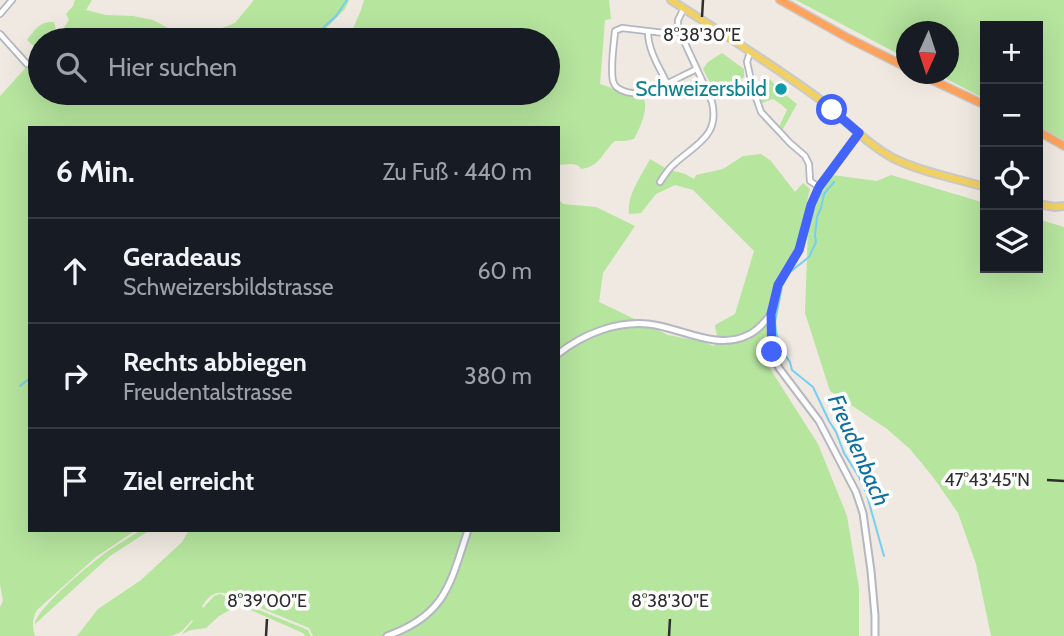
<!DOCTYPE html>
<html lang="de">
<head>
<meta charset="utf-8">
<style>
  body { margin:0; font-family:Cabin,sans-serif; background:#242831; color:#f1f3f6 }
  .controls { position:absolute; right:21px; top:21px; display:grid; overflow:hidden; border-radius:0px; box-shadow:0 7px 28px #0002 }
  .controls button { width:63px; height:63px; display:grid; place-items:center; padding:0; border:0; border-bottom:2px solid #363941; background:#171b24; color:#f1f3f6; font:35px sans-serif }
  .compass { position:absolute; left:896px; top:21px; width:63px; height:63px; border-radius:50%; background:#171b24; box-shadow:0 7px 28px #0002; rotate:183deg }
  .stop { position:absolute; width:21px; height:21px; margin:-16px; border:5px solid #4264fb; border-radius:50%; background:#fff }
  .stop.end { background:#4264fb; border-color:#fff; box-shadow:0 2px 7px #0008 }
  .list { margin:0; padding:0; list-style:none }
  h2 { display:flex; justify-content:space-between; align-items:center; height:91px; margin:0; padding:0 28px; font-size:30px }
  h2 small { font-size:23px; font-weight:400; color:#9ea1a6 }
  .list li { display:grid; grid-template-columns:46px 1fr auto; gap:21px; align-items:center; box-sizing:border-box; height:105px; padding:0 28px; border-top:2px solid #363941 }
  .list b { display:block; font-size:26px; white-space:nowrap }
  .list p { margin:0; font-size:23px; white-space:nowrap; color:#9ea1a6 }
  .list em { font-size:23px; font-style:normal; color:#9ea1a6 }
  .icon { flex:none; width:38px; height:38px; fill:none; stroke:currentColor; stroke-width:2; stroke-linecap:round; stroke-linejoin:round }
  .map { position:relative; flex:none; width:1064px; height:636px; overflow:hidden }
  .search { position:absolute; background:#171b24; box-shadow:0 7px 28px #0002; left:28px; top:28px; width:532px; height:77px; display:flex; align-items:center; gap:18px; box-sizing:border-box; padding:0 24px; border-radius:38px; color:#9ea1a6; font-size:26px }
  .panel { position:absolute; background:#171b24; box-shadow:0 7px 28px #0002; left:28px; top:126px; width:532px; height:406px; border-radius:0px }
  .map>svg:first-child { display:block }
</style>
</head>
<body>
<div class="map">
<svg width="1064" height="636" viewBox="0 0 1064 636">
  <rect width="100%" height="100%" fill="#efe9e1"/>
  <path fill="#b6e59e" d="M75,0H92L86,10L106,15L133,16L153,20L182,35L201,36L235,23L254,0H349L345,9L315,40H40V93H265L259,100C274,96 285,93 299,98L302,93H548V40H348L361,10L364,0H609L611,19L605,20L600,84C608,86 613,89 621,92C627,95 636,93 642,97C651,105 639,130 634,139L624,141H615C605,149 600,165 586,168C577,170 583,167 576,165C571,163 563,165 558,165V128H30V530H136L96,557L37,610C32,618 32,627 35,636H0V607L3,601L0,584V96L30,63L36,48L27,40C35,29 40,21 54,22L56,30L63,29L69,20L66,14L73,6Z
    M796,0H1064V140L1038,126V26H985V99L937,74H948V32H906V58Z
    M722,53L744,69V77L731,89L715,93L703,69L708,62Z
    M770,79L779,90L797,104L783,129L779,127L787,110L782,105L773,99L762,103L759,98Z
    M761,154L771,161L795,192L803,183L810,189L796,249L783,271L767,314L768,340L766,345L760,347L763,360L769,367L818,444L847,516L859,588V636H313L309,628L224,593C212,592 209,597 202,606L203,608L214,596L220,594L308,630L311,636H305L303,633L239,605L219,616L206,628L191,630L182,634L193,621L192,620L181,632L171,636H77L98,609L141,580L182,542L189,530H558V199L563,204L596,207L635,226L603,273L599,302L668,335L704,342L714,346L717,337L715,325L735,314L754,251L693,190L675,185L656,194L641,213L629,214C627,194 641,177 650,159L667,169L685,174L694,179L696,175L723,169L743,156Z
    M832,175L877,181L891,175L985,203V268H1038V219L1064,227V636H991L976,564L958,513L933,477L910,449L887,429L830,391L805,313L808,228L820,195Z
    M141,530H150L110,556L35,624C37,608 89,565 104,554C116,545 129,538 141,530Z"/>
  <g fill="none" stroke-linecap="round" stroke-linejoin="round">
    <path stroke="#75cff0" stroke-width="2" d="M310,40L336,16L347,0
      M253,94V93
      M834,182L824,194L821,208L817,217L815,235L816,242L809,257L790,272L782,286L775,322L776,331L780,348L790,362L792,370L813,387L829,421L836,432L844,453L859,477L866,492L884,556
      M20,386L30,378"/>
    <g stroke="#b4b7c1" stroke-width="8">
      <path id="street" d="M0,14L12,0
        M678,28L664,33L622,28L615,31C614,45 610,67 613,81C616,93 636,95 646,92C659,89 683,75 697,69
        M648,32C648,50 659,67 667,83
        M0,34L27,64
        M750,52L747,62L753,89L761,112L790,143L805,156L809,164L810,181L819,187
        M660,182C664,176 668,169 674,164C696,144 720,136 712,102L678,28V20L684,8"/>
    </g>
    <g stroke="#b4b7c1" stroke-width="9">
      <path id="secondary" d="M859,133L819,187L811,205L799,250L778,285L771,314V335L772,352L779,368L819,421L856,492L863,513L871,571L875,616V636
        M558,354C583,334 616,321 648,324C680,327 716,351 748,335C757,331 765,322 771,314
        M387,636C446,615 450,584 468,530"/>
    </g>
    <g stroke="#c9c9c9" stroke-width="10">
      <path id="primary" d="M671,0C720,32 770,63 818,98C843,117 865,143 893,158C921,172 955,178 985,187
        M1038,204L1055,207L1064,206"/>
    </g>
    <g stroke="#c9c9c9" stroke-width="10">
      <path id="highway" d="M780,0L848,38L906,67
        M919,74L985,105
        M1038,131L1064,146"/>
    </g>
    <use href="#street" stroke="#fff" stroke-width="4.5"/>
    <use href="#secondary" stroke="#fff" stroke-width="5"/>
    <use href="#primary" stroke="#f2d163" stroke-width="6"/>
    <use href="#highway" stroke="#ffa35c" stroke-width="7"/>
  </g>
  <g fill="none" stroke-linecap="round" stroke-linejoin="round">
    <path stroke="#4264fb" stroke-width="9" d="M772,352L771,314L778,285L799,250L811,205L819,187L859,133L832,110"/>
  </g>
  <path fill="none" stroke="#2e2e2e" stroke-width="2.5" d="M702,17L703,0M1047,480L1064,481M266,636L267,619M669,636L670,619"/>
  <circle fill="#0f9aa8" stroke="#fff" stroke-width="2.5" cx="781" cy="89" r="7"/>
  <g text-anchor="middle" stroke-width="7" stroke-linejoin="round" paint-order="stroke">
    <g font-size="21" fill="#0d838f" stroke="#fff" text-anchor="end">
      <text x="767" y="96">Schweizersbild</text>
    </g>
    <g font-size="23" font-style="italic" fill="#0d6fa3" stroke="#fff">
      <text transform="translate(859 450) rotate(66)" y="8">Freudenbach</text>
    </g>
  </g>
  <g font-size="18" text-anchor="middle" fill="#2e2e2e" stroke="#fff" stroke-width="7" stroke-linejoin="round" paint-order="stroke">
    <text x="702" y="41">8°38'30"E</text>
    <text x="987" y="486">47°43'45"N</text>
    <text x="267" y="607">8°39'00"E</text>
    <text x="670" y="607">8°38'30"E</text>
  </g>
</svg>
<div class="controls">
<button>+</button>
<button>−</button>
<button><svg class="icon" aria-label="locate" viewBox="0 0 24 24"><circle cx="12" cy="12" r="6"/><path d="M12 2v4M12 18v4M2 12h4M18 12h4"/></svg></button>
<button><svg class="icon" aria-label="layers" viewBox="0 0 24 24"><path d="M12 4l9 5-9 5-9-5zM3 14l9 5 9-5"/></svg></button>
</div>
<svg class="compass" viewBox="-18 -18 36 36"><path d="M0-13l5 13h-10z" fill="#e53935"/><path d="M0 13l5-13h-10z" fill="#9ea1a6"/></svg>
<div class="stop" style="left:832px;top:110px"></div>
<div class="stop end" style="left:772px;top:352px"></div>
<div class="search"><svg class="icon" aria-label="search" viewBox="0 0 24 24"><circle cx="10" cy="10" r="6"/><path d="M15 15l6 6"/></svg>Hier suchen</div>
<section class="panel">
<h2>6 Min.<small>Zu Fuß · 440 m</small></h2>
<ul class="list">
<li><svg class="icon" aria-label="ahead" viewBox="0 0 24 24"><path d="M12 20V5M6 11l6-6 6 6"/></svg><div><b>Geradeaus</b><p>Schweizersbildstrasse</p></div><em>60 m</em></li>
<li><svg class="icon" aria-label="right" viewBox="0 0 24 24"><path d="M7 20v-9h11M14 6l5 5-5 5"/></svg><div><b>Rechts abbiegen</b><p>Freudentalstrasse</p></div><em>380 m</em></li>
<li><svg class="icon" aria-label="arrive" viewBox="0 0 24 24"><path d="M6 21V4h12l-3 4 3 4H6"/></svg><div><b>Ziel erreicht</b></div></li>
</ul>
</section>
</div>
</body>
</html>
